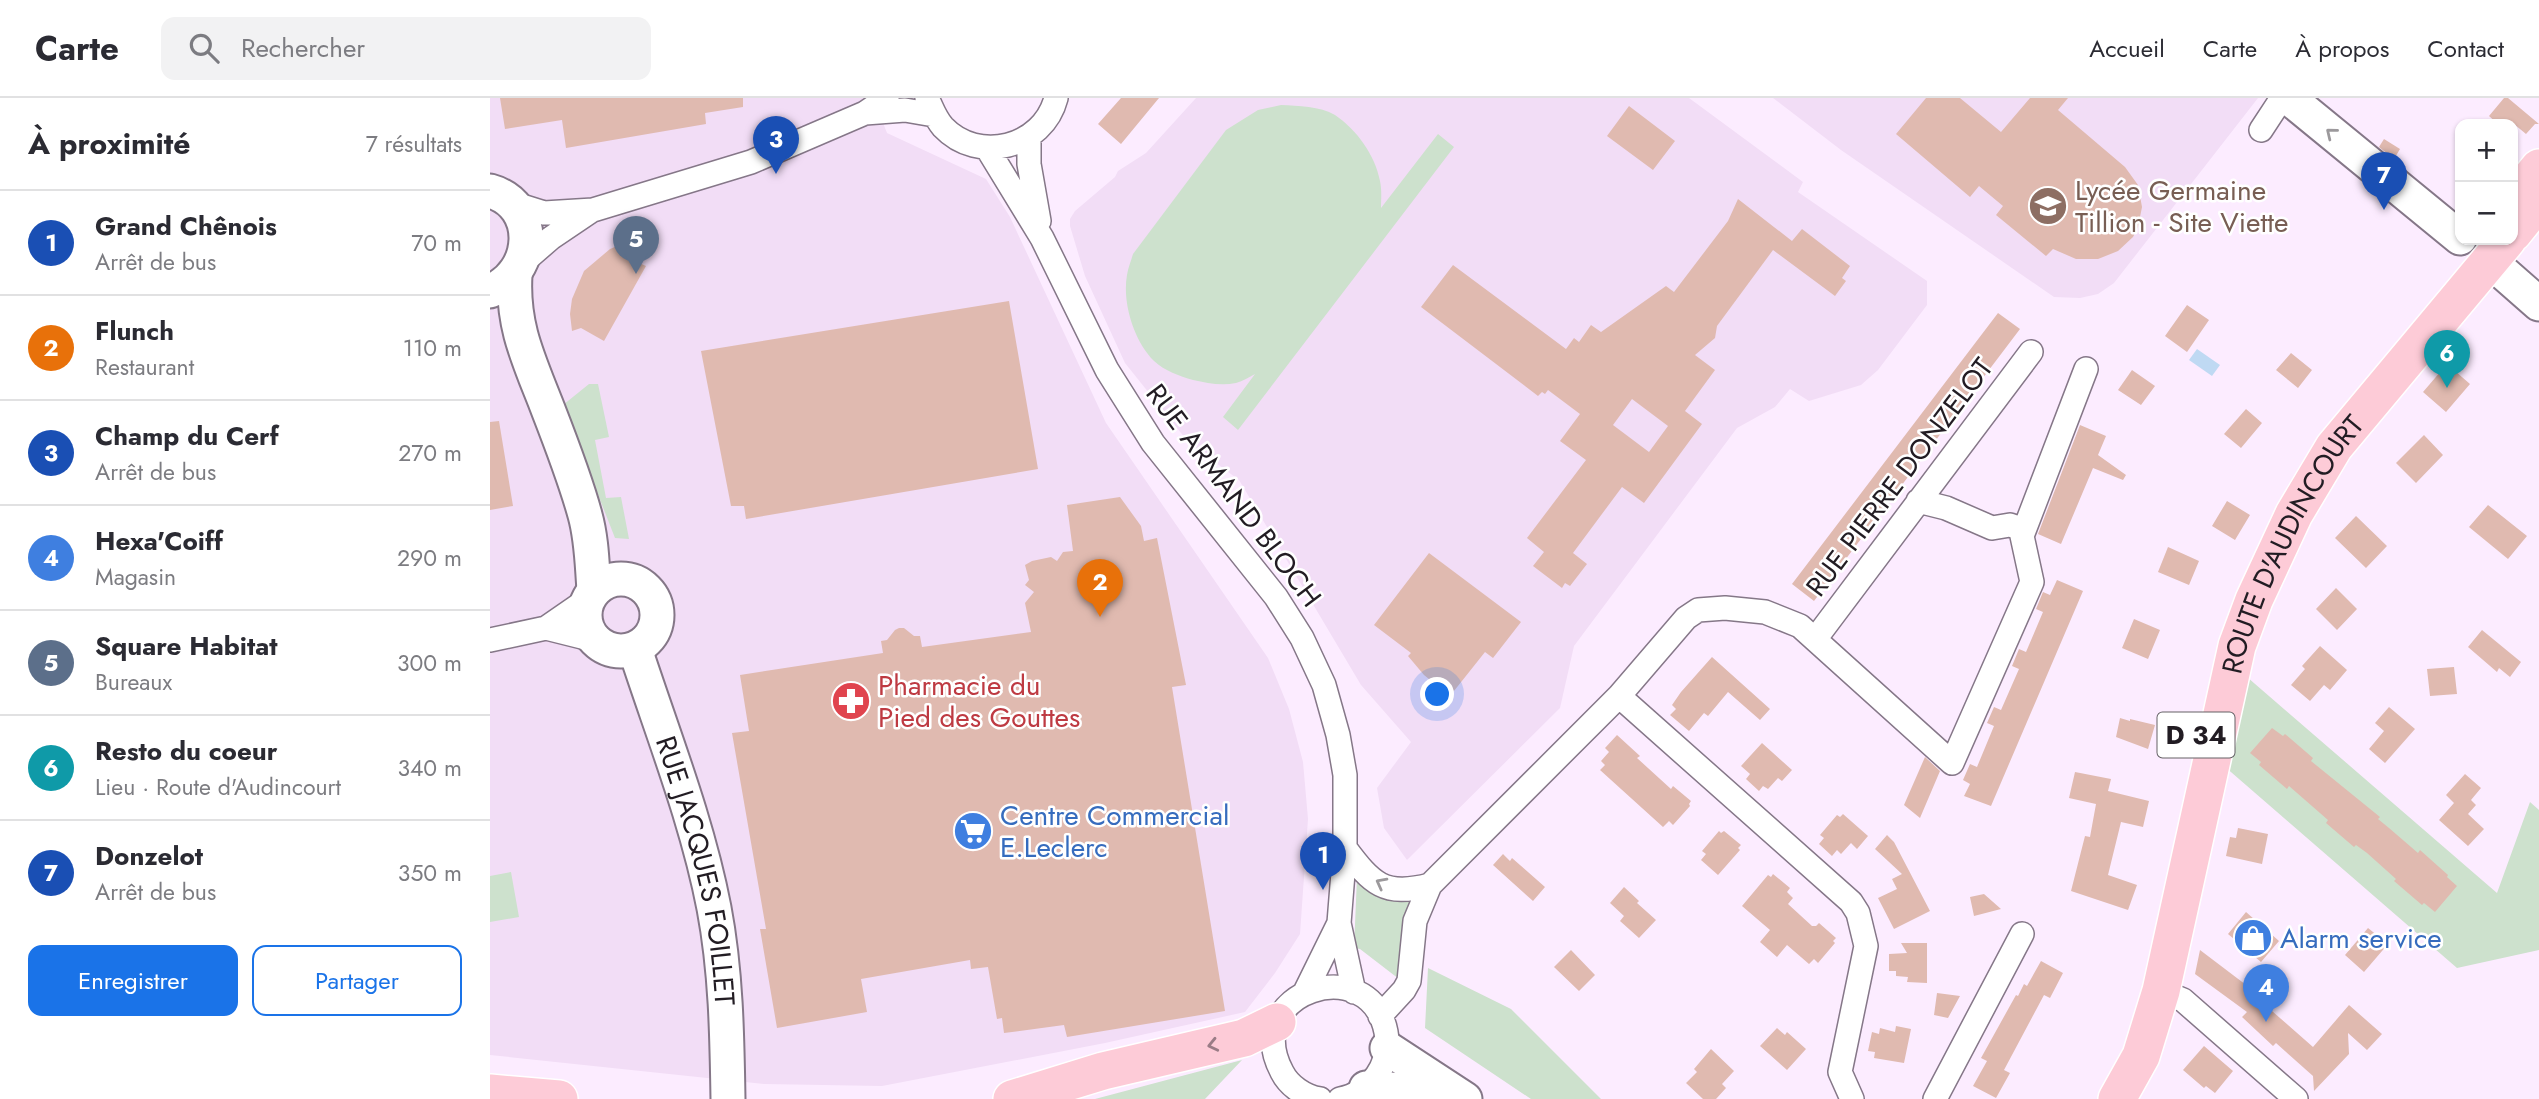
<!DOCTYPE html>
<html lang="fr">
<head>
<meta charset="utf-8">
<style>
  body { margin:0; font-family:Jost,sans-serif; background:#f2f2f3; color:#2b2b33 }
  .controls { position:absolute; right:21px; top:21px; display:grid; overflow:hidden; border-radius:14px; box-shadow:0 2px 5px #0004 }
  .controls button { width:63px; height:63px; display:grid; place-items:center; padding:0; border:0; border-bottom:2px solid #e1e1e2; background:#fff; color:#2b2b33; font:35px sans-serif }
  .you { position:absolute; left:948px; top:597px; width:24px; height:24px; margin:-18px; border:5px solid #fff; border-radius:50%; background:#1a73e8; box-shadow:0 0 0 10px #1a73e833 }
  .badge { display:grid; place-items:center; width:46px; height:46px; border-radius:50%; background:#1a73e8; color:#fff; font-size:23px; font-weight:700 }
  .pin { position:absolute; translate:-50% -58px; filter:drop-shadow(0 2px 4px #0008) }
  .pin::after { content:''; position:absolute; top:37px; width:24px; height:21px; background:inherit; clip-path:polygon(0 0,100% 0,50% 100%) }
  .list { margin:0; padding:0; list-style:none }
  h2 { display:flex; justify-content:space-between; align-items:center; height:91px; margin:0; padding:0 28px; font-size:30px }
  h2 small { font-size:23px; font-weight:400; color:#7c7c81 }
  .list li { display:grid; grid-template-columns:46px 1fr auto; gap:21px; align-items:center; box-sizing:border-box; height:105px; padding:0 28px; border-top:2px solid #e1e1e2 }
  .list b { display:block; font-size:26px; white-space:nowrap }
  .list p { margin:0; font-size:23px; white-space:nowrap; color:#7c7c81 }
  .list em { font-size:23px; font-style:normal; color:#7c7c81 }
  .actions { display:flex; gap:14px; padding:21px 28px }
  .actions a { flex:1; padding:16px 0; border:2px solid #1a73e8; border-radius:14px; text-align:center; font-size:24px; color:#1a73e8 }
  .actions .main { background:#1a73e8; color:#fff }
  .icon { flex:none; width:38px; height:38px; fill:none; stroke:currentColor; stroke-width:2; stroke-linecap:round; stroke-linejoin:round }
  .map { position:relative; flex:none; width:2049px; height:1001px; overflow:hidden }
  header { display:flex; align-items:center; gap:42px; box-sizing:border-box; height:98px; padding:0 35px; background:#fff; border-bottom:2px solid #e1e1e2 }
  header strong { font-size:33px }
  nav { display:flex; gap:38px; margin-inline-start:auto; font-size:24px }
  .search { width:490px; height:63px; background:#f2f2f3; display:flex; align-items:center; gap:18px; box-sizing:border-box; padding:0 24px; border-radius:14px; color:#7c7c81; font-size:26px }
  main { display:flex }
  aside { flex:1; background:#fff }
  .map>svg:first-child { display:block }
</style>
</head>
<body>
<header>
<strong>Carte</strong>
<div class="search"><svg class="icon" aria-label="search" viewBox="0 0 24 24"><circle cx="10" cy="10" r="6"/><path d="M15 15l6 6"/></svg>Rechercher</div>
<nav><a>Accueil</a><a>Carte</a><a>À propos</a><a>Contact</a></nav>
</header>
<main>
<aside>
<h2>À proximité<small>7 résultats</small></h2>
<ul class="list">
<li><span class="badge" style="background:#1a4fb4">1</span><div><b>Grand Chênois</b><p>Arrêt de bus</p></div><em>70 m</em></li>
<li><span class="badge" style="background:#e8710a">2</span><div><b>Flunch</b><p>Restaurant</p></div><em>110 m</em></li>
<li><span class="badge" style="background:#1a4fb4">3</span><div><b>Champ du Cerf</b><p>Arrêt de bus</p></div><em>270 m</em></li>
<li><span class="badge" style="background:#3f7fe0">4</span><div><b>Hexa'Coiff</b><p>Magasin</p></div><em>290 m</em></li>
<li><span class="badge" style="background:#5c6f8a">5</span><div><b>Square Habitat</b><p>Bureaux</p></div><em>300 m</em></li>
<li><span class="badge" style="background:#0f9aa8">6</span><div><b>Resto du coeur</b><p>Lieu · Route d'Audincourt</p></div><em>340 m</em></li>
<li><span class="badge" style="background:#1a4fb4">7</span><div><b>Donzelot</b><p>Arrêt de bus</p></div><em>350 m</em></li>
</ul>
<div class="actions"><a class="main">Enregistrer</a><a>Partager</a></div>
</aside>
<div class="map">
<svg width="2049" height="1001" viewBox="0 0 2049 1001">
  <rect width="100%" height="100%" fill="#fcecff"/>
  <path fill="#f2ddf6" d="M0,0H383L397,35L496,81L520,119L616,325L778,560L799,611L813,664L818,721L810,836L785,875L755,914L615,945L392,988L274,986L0,957Z
    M706,0H1199L1313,84L1308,94L1437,183V207L1388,272L1371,287L1319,303L1300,291L1285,309L1247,330L1084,548L1070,610L917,762L894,730L887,690L921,644L871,587L749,382L699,345L635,265L595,178L580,128V121L585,113L625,79L628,73L656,55Z
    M1283,0H1768L1624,185L1608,196L1590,200L1564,199L1351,52Z"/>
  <path fill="#cde1cd" d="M791,7C808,8 830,8 845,17C867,32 885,57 890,83C892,92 891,102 891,110L948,36L964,49L748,332L733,319L765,276C759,279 753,283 746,285C731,288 717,285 703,282C689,278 675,273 664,263C644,243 632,205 637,177C638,170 641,163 643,156L736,32L768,12Z
    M99,286H108L119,339L105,342L116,400L131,399L139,441L125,440L73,307Z
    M1757,579L2007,795L2040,704L2049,712V852L1967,870L1734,668Z
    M21,774L29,819L0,824V778Z
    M867,779L922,801L911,838L909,881L870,851L864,850Z
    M938,870L1021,911L1111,1001H1041L935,930Z
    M752,962L715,1001H605Z"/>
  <path fill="#bfd9f3" d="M1707,251L1730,267L1722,278L1699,262Z"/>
  <path fill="#e0bab0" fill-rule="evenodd" d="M10,0H253V9L215,15L216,26L76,50L72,22L15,31Z
    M631,0H669L631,46L608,26Z
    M1436,0H1470L1511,34L1540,0H1578L1568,12L1635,69L1648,87L1652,109L1648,129L1643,139L1628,153L1608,161H1586L1563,151L1556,158L1506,117L1513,108L1489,88L1480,99L1406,36Z
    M2014,0H2018L2049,26H2045L2036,36L2024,26H2008L1999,18Z
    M1139,8L1185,43L1163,72L1117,38Z
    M1894,41L1910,51L1904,61L1889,49Z
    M1248,101L1302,143L1312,131L1360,168L1352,180L1356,183L1345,198L1283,152L1227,228L1225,240L1205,257L1225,272L1195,313L1212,326L1154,405L1132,389L1083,455L1097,466L1080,488L1075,485L1072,490L1043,468L1054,454L1037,440L1096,362L1070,343L1090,316L1058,292L1055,296L1052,294L1048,298L931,209L963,167L1076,251L1084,240L1089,244L1101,227L1111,234L1176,188L1184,194L1238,123ZM1142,301L1178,328L1159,354L1123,327Z
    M132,146L135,159L156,168L114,243L91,230L82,233L80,216L82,201L94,173L120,151Z
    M519,203L548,371L256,421L254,408H241L211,253Z
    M1697,207L1719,222L1697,254L1675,238Z
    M1508,215L1530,231L1324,503L1302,486Z
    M1801,255L1822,272L1808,290L1786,272Z
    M1957,266L1980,286L1956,314L1933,294Z
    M1642,272L1665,288L1651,307L1628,292Z
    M1756,311L1772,325L1751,350L1734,336Z
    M9,323L23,408L0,412V324Z
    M1590,327L1616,338L1608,357L1636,377L1633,382L1603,370L1571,446L1548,436Z
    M1934,337L1953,357L1926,385L1906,365Z
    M630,399L651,428L654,443L667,440L696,587L682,589L735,913L577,939L574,927L514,935L512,920L507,921L498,869L481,871L480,862L371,881L377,914L287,930L270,831H276L242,635L259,633L250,577L393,555L391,543L397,542L405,532L409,530H414L424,538H430L432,549L541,534L535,505L544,494L535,487L539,482L535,467L542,463L561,459L567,463L573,454L583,453L577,407Z
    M1737,403L1760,417L1745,442L1722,428Z
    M1998,407L2037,438L2018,461L1979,429Z
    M1866,418L1897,448L1876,470L1845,440Z
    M1678,449L1709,463L1699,487L1668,474Z
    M939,455L1031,524L1003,560L995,554L960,598L934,577L918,558L921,555L884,527Z
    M1567,482L1593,493L1501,708L1474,698L1480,686L1473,682L1480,666L1487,669L1504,628L1497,625L1504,609L1511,612L1529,571L1522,568L1529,551L1536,554L1553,514L1546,511L1553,494L1560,497Z
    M1846,490L1867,511L1847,532L1826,511Z
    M1644,521L1670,532L1658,561L1632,550Z
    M1992,532L2031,564L2020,579L2009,570L2007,574L1978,549Z
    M1830,548L1857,572L1840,592L1834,587L1820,603L1801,587L1815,571L1812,568Z
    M1222,559L1280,611L1270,622L1238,594L1218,618L1214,615L1199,633L1180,617L1186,611L1182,607L1191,594Z
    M1964,569L1967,596L1940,598L1937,571Z
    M1899,609L1925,631L1895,665L1879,651L1894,633L1885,625Z
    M1630,620L1640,623V621L1665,627L1658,651L1626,639Z
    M1782,630L1793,638L1795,636L1823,660L1821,663L1890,719L1888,721L1899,730L1928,755L1930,752L1958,777L1957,779L1967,788L1945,814L1934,805L1932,807L1904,783L1906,781L1877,755L1866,747L1864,749L1836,725L1838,722L1799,688L1797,691L1769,667L1771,664L1760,655Z
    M1127,637L1150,658L1147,660L1181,691L1183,688L1201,703L1199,706L1200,708L1183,727L1179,723L1173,729L1110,672L1115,667L1111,663L1119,654L1115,650Z
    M1272,645L1302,672L1292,683L1288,680L1278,691L1273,688L1269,693L1256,681L1260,676L1251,668Z
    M1435,659L1450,673L1430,720L1414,707Z
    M1585,674L1621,681L1618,693L1659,703L1653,729L1631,724L1618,777L1647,787L1638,812L1581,793L1595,738L1600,739L1606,706L1579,700Z
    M1975,676L1991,690L1981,702L1986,707L1978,716L1994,731L1978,748L1949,722L1964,705L1956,697Z
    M1353,716L1378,738L1367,751L1361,745L1351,756L1347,752L1342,758L1329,746L1334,740L1330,737L1347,717L1350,719Z
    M1748,730L1778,736L1772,766L1736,758L1740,739L1746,740Z
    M1229,733L1231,735L1234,733L1251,747L1248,750L1250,752L1228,777L1211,762L1216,756L1212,753Z
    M1397,737L1404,744L1440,813L1404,831L1388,800L1407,791L1402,781L1412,776L1385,751Z
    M1013,756L1020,763L1022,760L1055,789L1043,803L1003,767Z
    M1283,776L1300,790L1297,794L1303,800L1298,806L1322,828H1326L1329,825L1346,840L1343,843L1345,845L1328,865L1324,861L1319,866L1297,847L1287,859L1270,844L1280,832L1252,808L1278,777L1281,779Z
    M1134,789L1149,803L1147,805L1166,822L1149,840L1130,823L1134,818L1120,805Z
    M1494,796L1511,811L1484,818L1480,799Z
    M1756,814L1789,843L1771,864L1738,836Z
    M1878,830L1898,846L1874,874L1855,857Z
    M1411,845H1437V885L1417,884L1418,879L1406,878V873H1399V856L1417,855Z
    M1081,852L1105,877L1089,893L1064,869Z
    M1710,852L1768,896L1766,899L1823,949L1859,907L1892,936L1877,952L1858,935L1859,956L1824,993L1823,978L1786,945L1783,948L1752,919L1757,914L1705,876Z
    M1551,863L1573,875L1560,900L1554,897L1514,972L1520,975L1506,1000L1483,988L1497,963L1491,960L1526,897L1528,898L1534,886L1537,888Z
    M1447,895L1470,898L1458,920L1444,917Z
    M1406,928L1421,931L1414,965L1384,960L1385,954L1378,953L1382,934L1389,936L1390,930L1405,934Z
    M1287,930L1295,937L1297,934L1316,951L1297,972L1270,948Z
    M1714,948L1743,973L1725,995L1716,988L1714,990L1693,972Z
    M1221,951L1244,973L1232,986L1236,990L1226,1001H1213L1196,985L1207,974L1204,971Z"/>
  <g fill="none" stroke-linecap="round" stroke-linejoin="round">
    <g stroke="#857788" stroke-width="26">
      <path id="street" d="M437,0C442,10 445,20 453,29C488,66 553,50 566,0
        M375,15L415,12L444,17
        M1771,32L1792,0
        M539,38V66L549,123
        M497,50L552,140L617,272L663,345L786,499L812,540L834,587L848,637L855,677V750L849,825L864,894
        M19,104L54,115L103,112L261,64L375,15L397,0
        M31,166L61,140L101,113
        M1428,403L1456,410L1502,430L1520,427L1534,432
        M56,530L104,542
        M1326,540L1541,254
        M0,542L56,530L98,501
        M1129,598L1361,804L1368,815L1376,848L1350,974L1362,1001
        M855,750C882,786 894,799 940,787
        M1671,893L1693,902L1806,1001
        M815,894L849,825
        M890,918L914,892L919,883L925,823L940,787L1129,598L1196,520L1208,512L1235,510L1275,514L1310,528L1462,665L1542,484L1532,438L1596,271
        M830,1001C815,999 799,988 792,974C749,893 880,852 896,934C902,966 881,995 850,1001
        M1445,1001L1532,836"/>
    </g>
    <g stroke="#857788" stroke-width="37">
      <g id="secondary">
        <path d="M1799,0L1970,140"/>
        <path d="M0,93C50,107 46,175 0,193"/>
        <path d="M2000,163L2049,206"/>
        <path d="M25,177C22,227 38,260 56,306C70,342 85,380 95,417C102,442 102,467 104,492"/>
        <circle cx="131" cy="517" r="36"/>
        <path id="s1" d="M145,551C173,637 207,722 224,810C236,873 237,937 238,1001"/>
        <path d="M897,950L975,1001"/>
        <path d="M876,990L919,992L956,1001"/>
      </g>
    </g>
    <g stroke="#fff" stroke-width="40">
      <g id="primary">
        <path d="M2023,102L2049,70"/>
        <path d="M2023,135L2049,103"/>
        <path d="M0,995L69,1001"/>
        <path d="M522,1001L613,973L754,940L787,924"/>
        <path id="s2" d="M1627,1001L1651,958L1671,893L1747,548L1764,502L1804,416L1844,349L2017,142"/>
      </g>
    </g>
    <use href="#street" stroke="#fff" stroke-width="23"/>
    <use href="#secondary" stroke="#fff" stroke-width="33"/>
    <use href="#primary" stroke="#fdcbd7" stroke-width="37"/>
  </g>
  <defs><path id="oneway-chevron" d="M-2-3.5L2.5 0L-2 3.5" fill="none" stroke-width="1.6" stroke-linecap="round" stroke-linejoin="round" transform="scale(1.75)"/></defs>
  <g stroke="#9c999c">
    <use href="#oneway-chevron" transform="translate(1841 35) rotate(-141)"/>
    <use href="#oneway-chevron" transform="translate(891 785) rotate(-152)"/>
  </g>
  <use stroke="#9a7c86" href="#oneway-chevron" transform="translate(723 947) rotate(167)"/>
  <defs>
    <g id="school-disc" transform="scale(2.0125)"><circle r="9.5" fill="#8d6e63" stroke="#fff"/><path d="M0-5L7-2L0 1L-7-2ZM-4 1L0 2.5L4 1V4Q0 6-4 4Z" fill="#fff"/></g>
    <g id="pharmacy-disc" transform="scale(2.0125)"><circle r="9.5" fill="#e0444e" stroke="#fff"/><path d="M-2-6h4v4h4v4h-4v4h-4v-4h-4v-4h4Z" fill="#fff"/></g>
    <g id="supermarket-disc" transform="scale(2.0125)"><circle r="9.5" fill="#3f7fe0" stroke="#fff"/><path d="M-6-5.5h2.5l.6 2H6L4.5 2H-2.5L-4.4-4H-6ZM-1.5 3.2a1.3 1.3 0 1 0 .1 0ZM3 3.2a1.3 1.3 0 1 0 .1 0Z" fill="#fff"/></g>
    <g id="shop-disc" transform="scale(2.0125)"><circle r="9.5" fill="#3f7fe0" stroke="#fff"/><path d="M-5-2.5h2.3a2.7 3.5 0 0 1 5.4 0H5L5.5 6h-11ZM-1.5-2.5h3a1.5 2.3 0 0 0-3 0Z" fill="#fff"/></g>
  </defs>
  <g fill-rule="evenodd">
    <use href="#school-disc" x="1558" y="108"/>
    <use href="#pharmacy-disc" x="361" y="603"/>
    <use href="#supermarket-disc" x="483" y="733"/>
    <use href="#shop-disc" x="1763" y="840"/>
  </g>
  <g text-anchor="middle" stroke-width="5" stroke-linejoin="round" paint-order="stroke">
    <rect fill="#fff" stroke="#646065" stroke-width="2" x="1667.5" y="614.5" width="77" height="45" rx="5"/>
    <g font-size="26" font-weight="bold" fill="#221c23">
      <text x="1706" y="646">D 34</text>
    </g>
    <g font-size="28" fill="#785e54" stroke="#fff" text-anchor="start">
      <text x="1585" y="102">Lycée Germaine<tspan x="1585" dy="32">Tillion - Site Viette</tspan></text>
    </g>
    <g font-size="28" fill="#221c23" stroke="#fff">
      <text transform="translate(1409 379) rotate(-53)" y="10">RUE PIERRE DONZELOT</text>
      <text transform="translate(744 397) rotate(53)" y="10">RUE ARMAND BLOCH</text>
      <text dy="10" stroke="none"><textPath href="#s2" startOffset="586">ROUTE D'AUDINCOURT</textPath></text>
      <text dy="10" stroke="none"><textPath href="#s1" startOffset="231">RUE JACQUES FOILLET</textPath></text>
    </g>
    <g font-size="28" fill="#be3a42" stroke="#fff" text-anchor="start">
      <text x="388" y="597">Pharmacie du<tspan x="388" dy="32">Pied des Gouttes</tspan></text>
    </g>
    <g font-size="28" fill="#366cbe" stroke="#fff" text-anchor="start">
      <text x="510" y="727">Centre Commercial<tspan x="510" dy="32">E.Leclerc</tspan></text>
      <text x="1790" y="850">Alarm service</text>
    </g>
  </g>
</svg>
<div class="controls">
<button>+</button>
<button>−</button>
</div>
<div class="you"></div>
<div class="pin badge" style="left:833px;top:792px;background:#1a4fb4">1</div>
<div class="pin badge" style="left:610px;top:519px;background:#e8710a">2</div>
<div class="pin badge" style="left:286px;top:76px;background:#1a4fb4">3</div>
<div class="pin badge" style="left:1776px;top:924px;background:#3f7fe0">4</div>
<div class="pin badge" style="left:146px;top:176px;background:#5c6f8a">5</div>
<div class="pin badge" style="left:1957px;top:290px;background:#0f9aa8">6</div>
<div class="pin badge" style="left:1894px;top:112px;background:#1a4fb4">7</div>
</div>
</main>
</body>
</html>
